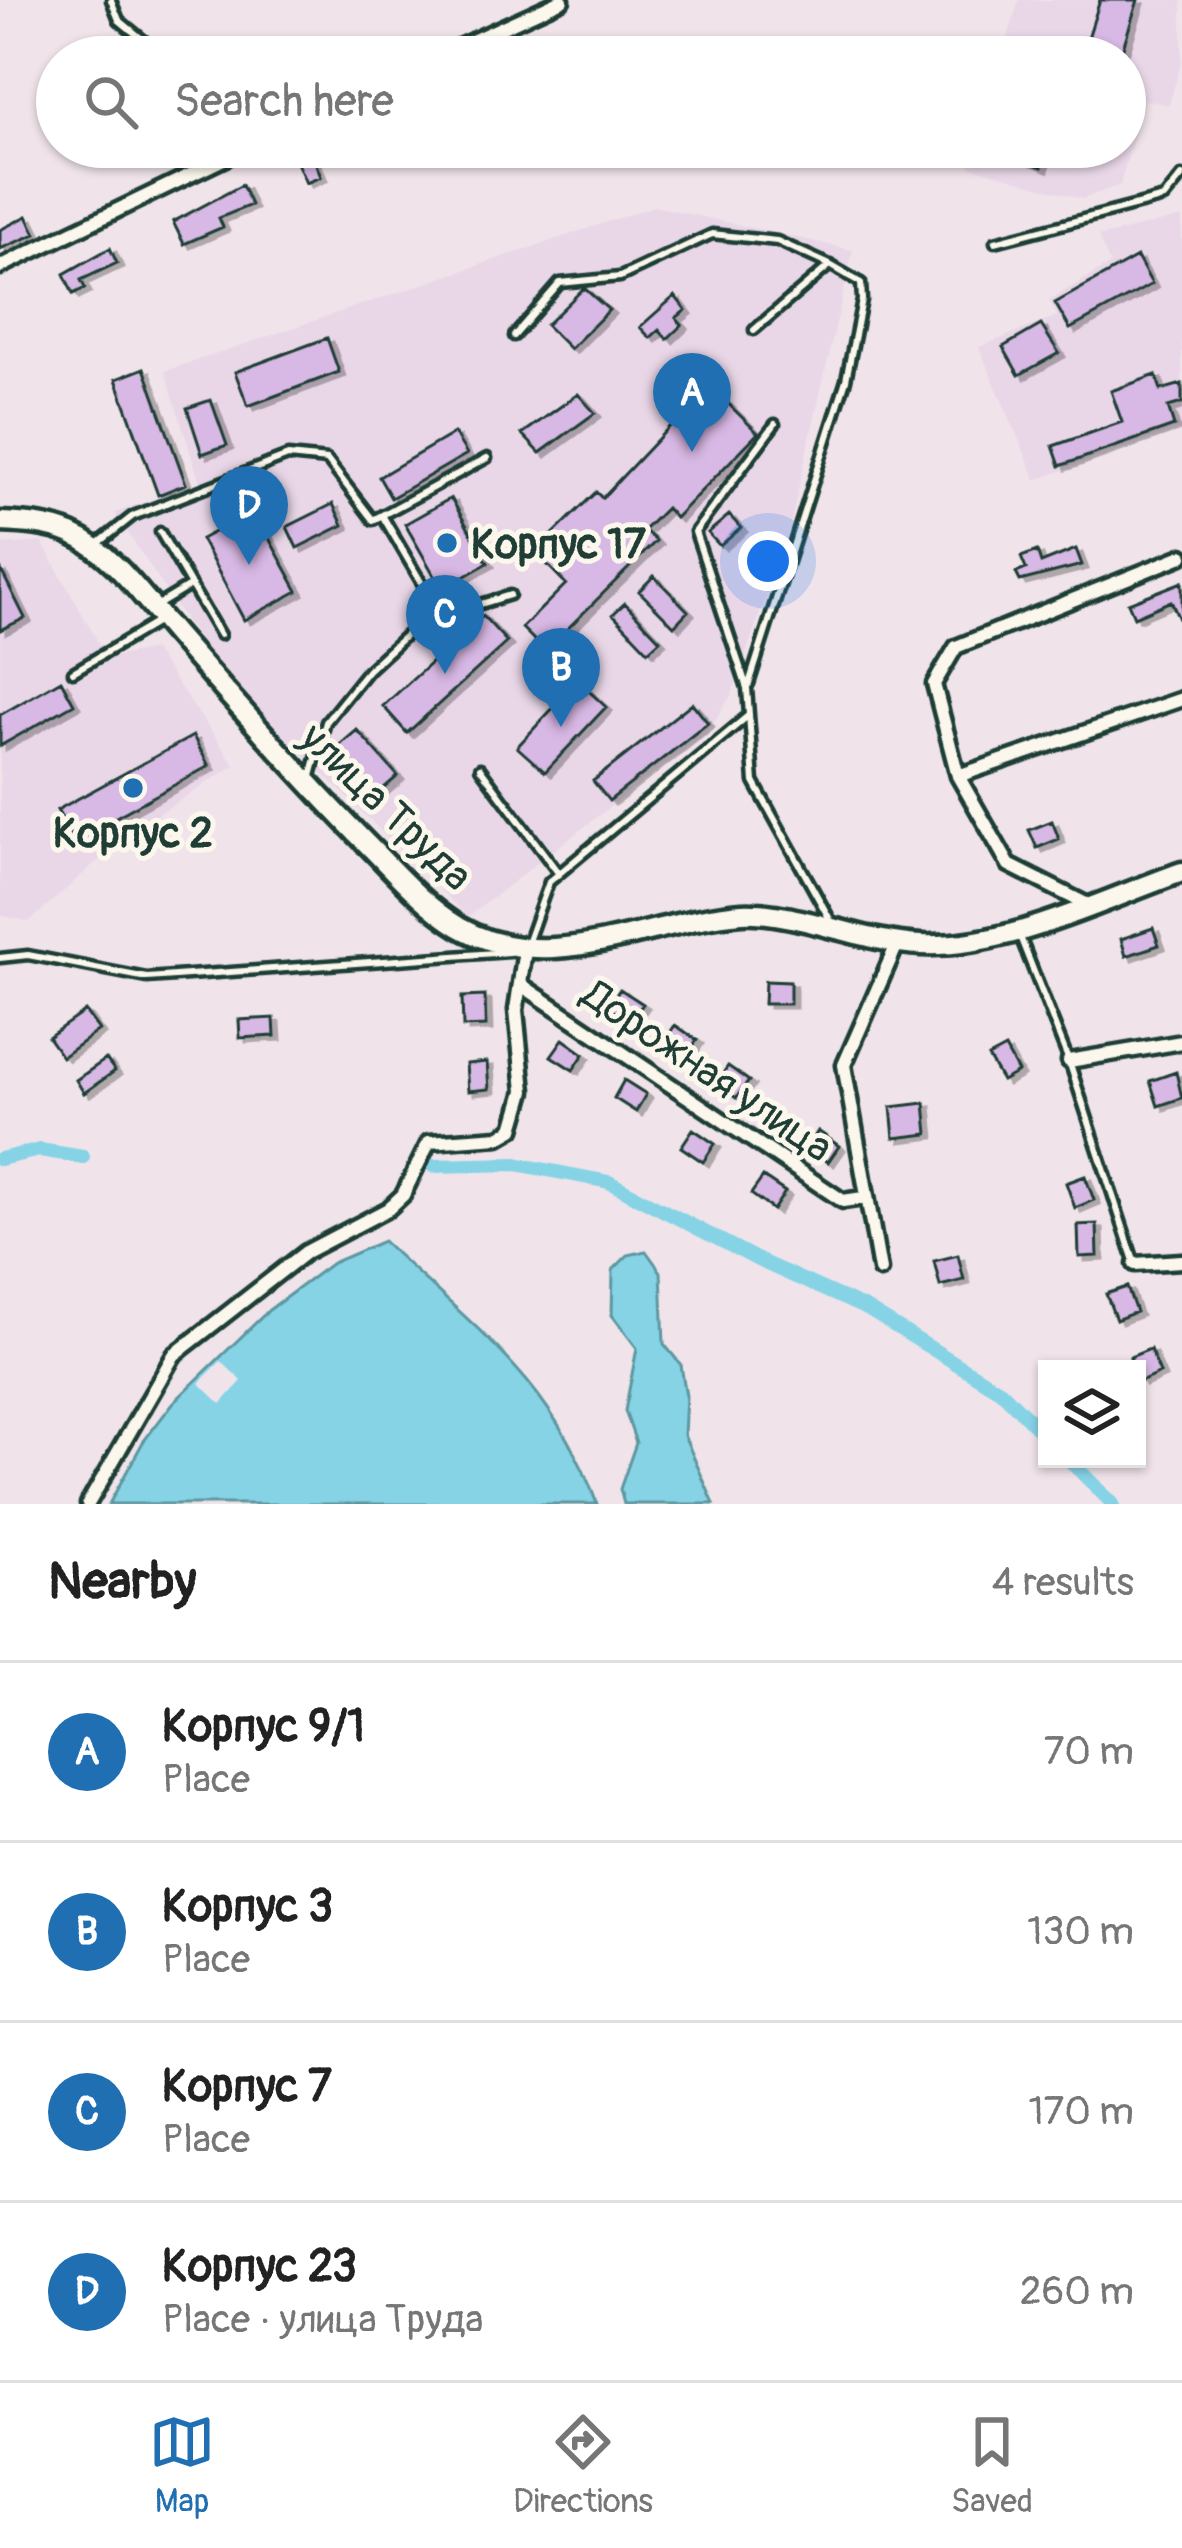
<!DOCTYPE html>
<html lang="en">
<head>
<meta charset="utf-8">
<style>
  body { margin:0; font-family:Pangolin,sans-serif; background:#f6f6f6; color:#222 }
  .controls { position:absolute; right:36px; bottom:36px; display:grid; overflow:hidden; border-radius:0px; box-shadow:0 3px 9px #0004 }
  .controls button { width:108px; height:108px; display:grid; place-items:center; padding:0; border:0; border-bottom:3px solid #e0e0e0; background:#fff; color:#222; font:60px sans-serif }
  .you { position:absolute; left:768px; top:561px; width:42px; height:42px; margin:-30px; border:9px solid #fff; border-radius:50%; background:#1a73e8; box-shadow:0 0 0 18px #1a73e833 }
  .badge { display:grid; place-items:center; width:78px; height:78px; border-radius:50%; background:#1f6fb2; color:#fff; font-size:39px; font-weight:700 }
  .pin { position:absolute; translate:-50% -99px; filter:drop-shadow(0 3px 6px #0008) }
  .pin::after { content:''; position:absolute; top:63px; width:42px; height:36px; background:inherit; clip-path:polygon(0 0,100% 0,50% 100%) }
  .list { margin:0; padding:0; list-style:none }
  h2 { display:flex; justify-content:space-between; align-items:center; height:156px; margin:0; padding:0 48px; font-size:51px }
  h2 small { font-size:39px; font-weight:400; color:#767676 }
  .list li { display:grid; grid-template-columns:78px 1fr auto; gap:36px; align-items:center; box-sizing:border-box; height:180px; padding:0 48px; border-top:3px solid #e0e0e0 }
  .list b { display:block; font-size:45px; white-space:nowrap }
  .list p { margin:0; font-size:39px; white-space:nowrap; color:#767676 }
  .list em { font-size:39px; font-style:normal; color:#767676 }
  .icon { flex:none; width:66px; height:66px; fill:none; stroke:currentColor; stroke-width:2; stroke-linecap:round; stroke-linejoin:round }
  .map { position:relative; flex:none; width:1182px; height:1504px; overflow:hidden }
  .search { position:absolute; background:#fff; box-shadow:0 3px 9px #0004; left:36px; right:36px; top:36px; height:132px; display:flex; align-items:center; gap:30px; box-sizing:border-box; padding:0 42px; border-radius:66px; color:#767676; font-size:45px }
  .sheet { height:876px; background:#fff }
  nav { display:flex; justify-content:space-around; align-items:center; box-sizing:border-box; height:168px; border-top:3px solid #e0e0e0; background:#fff; font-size:33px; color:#767676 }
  nav a { display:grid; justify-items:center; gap:6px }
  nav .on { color:#1f6fb2 }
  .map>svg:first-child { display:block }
</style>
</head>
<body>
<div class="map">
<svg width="1182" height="1504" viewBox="0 0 1182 1504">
  <defs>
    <filter id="shadow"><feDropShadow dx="6" dy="4" stdDeviation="0" flood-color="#0004"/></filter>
  </defs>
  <rect width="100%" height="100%" fill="#f0e4ea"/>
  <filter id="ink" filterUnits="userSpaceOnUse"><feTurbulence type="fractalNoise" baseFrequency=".00833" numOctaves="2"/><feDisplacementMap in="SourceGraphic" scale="24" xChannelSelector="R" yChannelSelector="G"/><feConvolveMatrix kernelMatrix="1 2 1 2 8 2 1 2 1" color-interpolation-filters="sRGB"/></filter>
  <g filter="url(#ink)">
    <path fill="#e9d7e8" d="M1019,0H1182V60L1169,105L1144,100L1120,185L1082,199L969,166L975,147H1125V57H1002Z
      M654,206L853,250L789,530L732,694L707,732L468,917L217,669L115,513L200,483L165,371Z
      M1182,217V428L1036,480L979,347L1057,316L1049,300L1110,264L1098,237Z
      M42,542L107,658L153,649L235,765L129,833L29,922L0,915V545Z"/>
    <path fill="#86d3e6" stroke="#5d979f" stroke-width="3" d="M383,1241C474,1328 552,1380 597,1504H109L143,1442L173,1403L269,1310L332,1263Z
      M646,1251L661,1272L664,1344L681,1365L686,1396L684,1435L714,1504H624L620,1489L636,1443L625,1411L637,1348L612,1315L613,1270L628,1255Z"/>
    <path fill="#f0e4ea" d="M221,1361L242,1381L221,1404L199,1383Z"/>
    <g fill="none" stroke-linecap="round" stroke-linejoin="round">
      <path stroke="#86d3e6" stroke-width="14" d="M0,1159L40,1150L83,1157
        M433,1166L516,1164L609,1182L758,1260L867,1309L1001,1391L1047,1438
        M1068,1459L1113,1504"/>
    </g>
    <path fill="#d8b8e4" stroke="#1f3d34" stroke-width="3" filter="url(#shadow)" d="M1100,0H1138L1120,57H1082Z
      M988,147H1048L1042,167Z
      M311,151L321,177L306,183L295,158Z
      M242,185L251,205L219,218L223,227L184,244L173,222Z
      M27,216L36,234L0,249V230Z
      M110,248L117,263L81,280L85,288L73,294L64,274Z
      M1137,257L1152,284L1070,329L1055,303Z
      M584,288L609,310L570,349L546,325Z
      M675,296L686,310L676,318L682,325L667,339L659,330L650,338L640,327Z
      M1041,325L1059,353L1019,375L1003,347Z
      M327,338L339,372L248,406L235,372Z
      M144,368L186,484L158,495L116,379Z
      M1156,375L1161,390L1182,384V403L1168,407L1174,426L1060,466L1053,446L1122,422L1111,391Z
      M709,385L758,433L675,518L666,508L644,530L656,541L545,651L522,628L566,584L535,552L596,492L602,498Z
      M578,394L595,413L540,453L522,434Z
      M211,400L227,445L202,454L187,408Z
      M454,433L467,454L391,498L379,477Z
      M451,498L488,563L442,589L405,524Z
      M333,504L343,525L297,548L287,527Z
      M254,511L298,591L244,620L201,539Z
      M729,515L741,528L720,546L708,533Z
      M1076,549L1082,565L1020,581L1016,573L1026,569L1021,557L1037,551L1041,563Z
      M0,568L25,618L0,630Z
      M654,576L688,611L674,626L639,591Z
      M1182,582V626L1171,601L1134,617L1128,603Z
      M625,603L660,640L648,651L613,614Z
      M483,616L507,642L407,733L383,706Z
      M61,680L74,704L0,746V715Z
      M578,681L606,707L545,772L517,747Z
      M692,703L708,723L609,801L593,781Z
      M357,730L398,776L368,802L327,756Z
      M193,736L209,766L74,840L57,810Z
      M1052,821L1059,839L1037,848L1029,830Z
      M1153,928L1159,945L1126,956L1121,939Z
      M765,981L790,982V1004H764Z
      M620,989L643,1004L630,1022L607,1007Z
      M485,996L486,1026L463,1027L462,997Z
      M85,1011L99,1030L62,1057L48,1037Z
      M274,1018L275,1036L240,1038L239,1020Z
      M675,1025L697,1040L686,1057L664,1042Z
      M563,1039L584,1054L573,1070L551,1056Z
      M1005,1048L1018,1072L1002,1081L988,1057Z
      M106,1059L115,1071L84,1093L76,1080Z
      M487,1062L489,1089L468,1091L466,1064Z
      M728,1066L749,1081L736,1098L716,1083Z
      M1176,1072L1182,1098L1158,1106L1150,1081Z
      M624,1080L646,1094L636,1112L614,1098Z
      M925,1103L928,1134L894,1138L891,1107Z
      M693,1129L715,1144L703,1162L681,1147Z
      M818,1131L839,1146L828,1162L807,1148Z
      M1085,1176L1094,1200L1075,1208L1066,1183Z
      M763,1177L785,1192L773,1210L751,1194Z
      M1097,1224L1098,1256L1079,1257L1078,1225Z
      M958,1255L964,1280L940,1286L934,1261Z
      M1127,1287L1136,1312L1116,1320L1106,1294Z
      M1150,1349L1160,1373L1140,1382L1130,1357Z"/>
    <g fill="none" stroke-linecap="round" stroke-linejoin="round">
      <g stroke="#1f3d34" stroke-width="15">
        <path id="lane" d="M111,0L119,20L164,57
          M995,242L1164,198L1182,176
          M514,336L560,283L620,277L712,234L777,241L830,265
          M775,424L695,532L747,688L754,782L832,923
          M382,515L424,587
          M160,532L220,635
          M95,546L133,516L288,456L327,460L373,520L487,458
          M158,605L191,585
          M73,672L159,621
          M749,684L846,380L862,300L861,283L830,265L754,330
          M480,768L559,874
          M311,776L326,722L368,670L419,623L510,595
          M1019,934L1069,1061L1134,1261
          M528,941L549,882L749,715
          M0,958L28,955L147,978L509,952"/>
      </g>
      <g stroke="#1f3d34" stroke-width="21">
        <path id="street" d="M437,57L562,0
          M0,267L248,147
          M958,776L1182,699
          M1088,905L1009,865L958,776L934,684L956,647L1182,556
          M520,984L843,1201L863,1198
          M1069,1061L1182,1042
          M1135,1264L1182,1261
          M880,1270L844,1065L898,942
          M88,1504L174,1355L306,1252L388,1209L403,1195L429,1142L499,1137L513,1129L524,1091L516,1010L525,950"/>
      </g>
      <g stroke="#1f3d34" stroke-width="27">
        <path id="secondary" d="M0,522C24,523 48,524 71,534C113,552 146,601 175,634C237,705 299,775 365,842C395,872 423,905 459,927C549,979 649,920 742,913C792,910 865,943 921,945C1009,948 1100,901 1182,872"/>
      </g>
      <use href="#lane" stroke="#fbf7ec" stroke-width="6"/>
      <use href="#street" stroke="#fbf7ec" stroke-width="12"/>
      <use href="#secondary" stroke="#fbf7ec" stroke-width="18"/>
    </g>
  </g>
  <g fill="#1f6fb2" stroke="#fbf7ec" stroke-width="4.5">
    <circle cx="447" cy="543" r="12"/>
    <circle cx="133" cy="788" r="12"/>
  </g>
  <g text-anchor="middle" stroke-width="10" stroke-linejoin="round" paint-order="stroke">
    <g font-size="42" font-weight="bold" fill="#1f3d34" stroke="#fbf7ec" text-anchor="start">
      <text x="471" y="558">Корпус 17</text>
      <text x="133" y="847" text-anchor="middle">Корпус 2</text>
    </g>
    <g font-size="42" fill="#1f3d34" stroke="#fbf7ec">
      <text transform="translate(387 806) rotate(44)" y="15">улица Труда</text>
      <text transform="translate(708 1070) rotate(34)" y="15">Дорожная улица</text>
    </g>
  </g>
</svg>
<div class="controls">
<button><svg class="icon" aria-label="layers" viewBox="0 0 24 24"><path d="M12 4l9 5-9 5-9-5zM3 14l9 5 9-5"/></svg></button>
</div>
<div class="you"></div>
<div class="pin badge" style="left:692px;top:452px">A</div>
<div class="pin badge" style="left:561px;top:727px">B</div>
<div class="pin badge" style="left:445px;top:674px">C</div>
<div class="pin badge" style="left:249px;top:565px">D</div>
<div class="search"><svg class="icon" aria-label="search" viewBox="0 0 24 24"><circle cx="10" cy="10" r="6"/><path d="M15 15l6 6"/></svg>Search here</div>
</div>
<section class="sheet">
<h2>Nearby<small>4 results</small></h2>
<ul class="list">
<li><span class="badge">A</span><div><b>Корпус 9/1</b><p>Place</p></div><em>70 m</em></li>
<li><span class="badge">B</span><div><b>Корпус 3</b><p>Place</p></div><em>130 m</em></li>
<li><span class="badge">C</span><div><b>Корпус 7</b><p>Place</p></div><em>170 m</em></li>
<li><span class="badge">D</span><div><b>Корпус 23</b><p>Place · улица Труда</p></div><em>260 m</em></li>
</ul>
</section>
<nav>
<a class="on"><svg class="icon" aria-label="map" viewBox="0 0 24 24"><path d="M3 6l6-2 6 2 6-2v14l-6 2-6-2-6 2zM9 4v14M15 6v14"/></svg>Map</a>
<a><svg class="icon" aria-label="directions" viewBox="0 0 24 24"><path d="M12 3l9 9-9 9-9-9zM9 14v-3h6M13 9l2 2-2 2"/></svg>Directions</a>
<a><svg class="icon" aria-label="saved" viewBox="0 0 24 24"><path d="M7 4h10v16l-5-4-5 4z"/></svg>Saved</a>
</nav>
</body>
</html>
